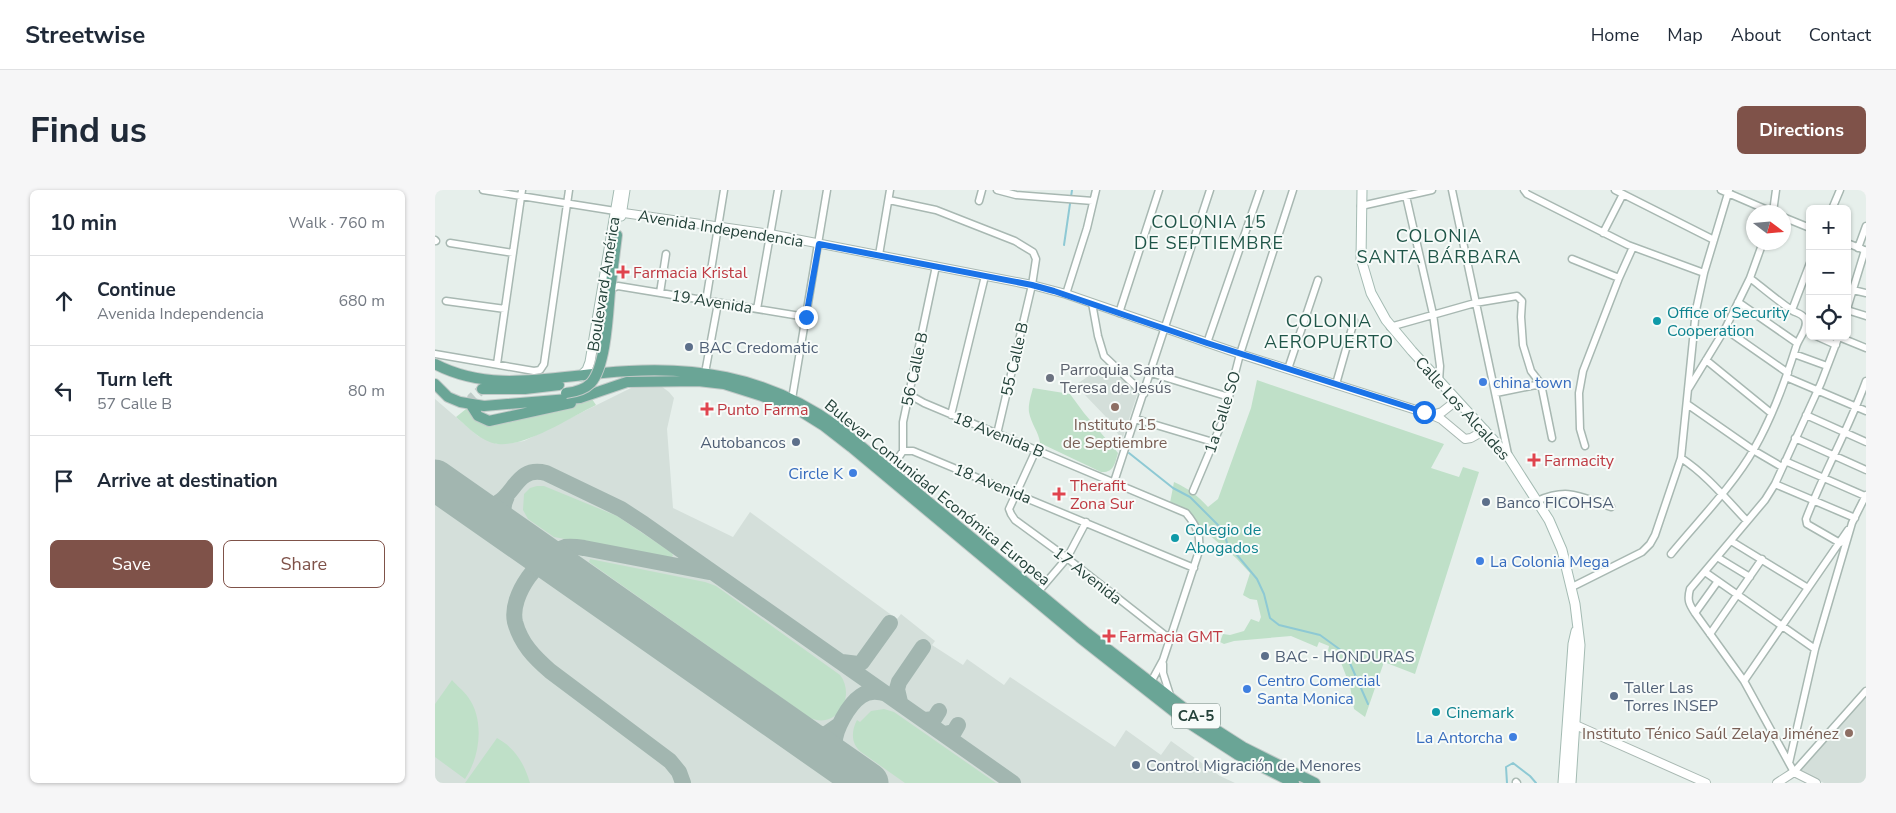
<!DOCTYPE html>
<html lang="en">
<head>
<meta charset="utf-8">
<style>
  body { margin:0; font-family:"Nunito Sans",sans-serif; background:#f6f6f7; color:#1f2937 }
  .controls { position:absolute; right:15px; top:15px; display:grid; overflow:hidden; border-radius:8px; box-shadow:0 1px 4px #0004 }
  .controls button { width:45px; height:45px; display:grid; place-items:center; padding:0; border:0; border-bottom:1px solid #e0e1e3; background:#fff; color:#1f2937; font:25px sans-serif }
  .compass { position:absolute; left:1311px; top:15px; width:45px; height:45px; border-radius:50%; background:#fff; box-shadow:0 1px 4px #0004; rotate:106deg }
  .stop { position:absolute; width:15px; height:15px; margin:-11px; border:4px solid #1a73e8; border-radius:50%; background:#fff }
  .stop.end { background:#1a73e8; border-color:#fff; box-shadow:0 1px 5px #0008 }
  .list { margin:0; padding:0; list-style:none }
  h2 { display:flex; justify-content:space-between; align-items:center; height:65px; margin:0; padding:0 20px; font-size:21px }
  h2 small { font-size:16px; font-weight:400; color:#747a83 }
  .list li { display:grid; grid-template-columns:32px 1fr auto; gap:15px; align-items:center; box-sizing:border-box; height:90px; padding:0 20px; border-top:1px solid #e0e1e3 }
  .list b { display:block; font-size:19px; white-space:nowrap }
  .list p { margin:0; font-size:16px; white-space:nowrap; color:#747a83 }
  .list em { font-size:16px; font-style:normal; color:#747a83 }
  .actions { display:flex; gap:10px; padding:15px 20px }
  .actions a { flex:1; padding:11px 0; border:1px solid #7f5249; border-radius:8px; text-align:center; font-size:18px; color:#7f5249 }
  .actions .main { background:#7f5249; color:#fff }
  .icon { flex:none; width:28px; height:28px; fill:none; stroke:currentColor; stroke-width:2; stroke-linecap:round; stroke-linejoin:round }
  .map { position:relative; flex:none; width:1431px; height:593px; overflow:hidden; border-radius:8px }
  header { display:flex; align-items:center; gap:30px; box-sizing:border-box; height:70px; padding:0 25px; background:#fff; border-bottom:1px solid #e0e1e3 }
  header strong { font-size:24px }
  nav { display:flex; gap:28px; margin-inline-start:auto; font-size:18px }
  .intro { display:flex; align-items:center; justify-content:space-between; box-sizing:border-box; height:120px; padding:0 30px }
  h1 { margin:0; font-size:35px }
  .button { padding:12px 22px; border-radius:8px; background:#7f5249; color:#fff; font-size:18px; font-weight:700 }
  main { display:flex; gap:30px; padding:0 30px }
  aside { flex:1; background:#fff; border-radius:8px; box-shadow:0 1px 4px #0004 }
  .map>svg:first-child { display:block }
</style>
</head>
<body>
<header>
<strong>Streetwise</strong>
<nav><a>Home</a><a>Map</a><a>About</a><a>Contact</a></nav>
</header>
<div class="intro"><h1>Find us</h1><a class="button">Directions</a></div>
<main>
<aside>
<h2>10 min<small>Walk · 760 m</small></h2>
<ul class="list">
<li><svg class="icon" aria-label="ahead" viewBox="0 0 24 24"><path d="M12 20V5M6 11l6-6 6 6"/></svg><div><b>Continue</b><p>Avenida Independencia</p></div><em>680 m</em></li>
<li><svg class="icon" aria-label="left" viewBox="0 0 24 24"><path d="M17 20v-9H6M10 6l-5 5 5 5"/></svg><div><b>Turn left</b><p>57 Calle B</p></div><em>80 m</em></li>
<li><svg class="icon" aria-label="arrive" viewBox="0 0 24 24"><path d="M6 21V4h12l-3 4 3 4H6"/></svg><div><b>Arrive at destination</b></div></li>
</ul>
<div class="actions"><a class="main">Save</a><a>Share</a></div>
</aside>
<div class="map">
<svg width="1431" height="593" viewBox="0 0 1431 593">
  <rect width="100%" height="100%" fill="#e6efeb"/>
  <path fill="#d4dfda" d="M671,174L703,202L687,250L672,228L650,205L642,194Z
    M200,196H226L234,202L239,208L232,239L238,318L298,347L315,322L462,429L466,424L500,451L497,455L528,475L532,469L569,495L575,487L680,557L691,540L726,565L736,551L785,586L800,593H0V209L43,246L62,254L76,253L89,251Z
    M1431,505V593H1389L1362,581Z"/>
  <path fill="#bfe0c8" d="M822,190L1009,254L996,278L1024,287L1028,277L1044,282L980,484L949,472L930,527L919,519L915,496L905,470L893,461L894,456L884,452L882,457L856,446L799,451L789,454L785,452L788,444L795,445L809,441L816,429L824,432L826,427L822,410L815,409L808,405L815,383L801,368L765,337L754,323L735,313L739,292C754,299 762,305 773,317L783,309L816,218Z
    M598,198L635,204L649,223L683,263C680,273 679,283 666,282L605,253C604,242 596,234 594,222C593,215 596,205 598,198Z
    M155,206L161,215C136,227 91,257 63,254C46,252 33,237 21,227L36,215L48,229Z
    M102,296H109L182,326L237,363L238,366L235,368L119,347L93,329L88,320L89,304L95,298Z
    M155,369L270,392L281,396L405,485C421,505 403,540 375,528L154,372Z
    M17,490C22,496 29,501 33,507C50,530 45,567 30,589L0,567V514Z
    M449,519L459,522L561,593H470L426,562C416,554 416,541 422,530L425,532L436,521Z
    M62,548C80,558 89,573 95,593H30Z"/>
  <g fill="none" stroke-linecap="round" stroke-linejoin="round">
    <path stroke="#8ec9d4" stroke-width="2" d="M629,55L637,0
      M694,263L738,298L755,307L789,341L792,353L822,389L829,404L835,428L844,435L885,445L907,461L914,471L933,514
      M1072,593L1071,577L1078,573L1095,586L1101,593"/>
    <path stroke="#a2b6b0" stroke-width="16" d="M0,296L11,297
      M72,306C65,321 68,331 78,344
      M35,314C82,328 72,273 111,283L186,319L209,334L578,593
      M407,472L423,474L427,472L455,433
      M465,512L462,499L464,492L488,457
      M490,530L499,529L504,521
      M509,544L519,542L523,535
      M367,547L391,544L404,535
      M409,577C405,570 401,563 400,556C398,541 414,514 426,506C434,500 443,501 452,504
      M248,593L244,582L235,571L115,481C99,467 86,454 80,432C74,405 105,365 130,357C136,356 143,357 149,358L274,382"/>
    <path stroke="#a2b6b0" stroke-width="41" d="M0,290L433,593"/>
    <path stroke="#bfccc8" stroke-width="10" stroke-dasharray="10 5" stroke-linecap="butt" d="M36,215L37,208L47,199"/>
    <g stroke="#a8b8b2" stroke-width="9">
      <path id="minor" d="M48,0L180,21
        M562,0L581,5L658,11
        M1017,0L1073,264
        M1089,0L1092,4L1193,55L1269,83
        M1180,0L1279,50
        M1286,0L1337,22
        M971,6L998,124L1005,176L1004,191
        M454,10L501,20L580,51L598,62L601,69L597,95L562,244
        M544,11L547,0
        M926,16L997,0
        M1397,19L1405,0
        M1338,22L1341,0
        M1348,27L1375,38
        M1168,43L1188,4
        M0,50L1,51
        M15,53L78,63
        M1412,53L1427,59
        M1423,58L1431,36
        M444,65L455,0
        M1137,69L1184,88
        M175,99L183,96L371,127
        M1418,100L1431,103
        M225,103L231,64
        M631,104L652,38L661,0
        M11,111L70,119
        M271,111L289,0
        M1303,112L1362,153
        M657,113L663,146L669,166L709,204
        M322,119L343,0
        M1412,119L1430,60
        M1357,120L1375,73
        M1412,120L1431,126
        M684,123L724,0
        M955,137L1040,113L1082,106L1087,111L1086,127L1088,155L1096,181L1106,194L1117,248
        M1290,139L1353,183
        M1381,146L1401,155
        M1404,147L1431,158
        M772,153L825,0
        M0,164L99,181L105,180L109,174L134,0
        M1359,164L1392,176
        M1271,170L1336,223
        M62,174L87,0
        M853,179L883,90
        M270,183L283,113
        M716,183L794,207
        M1351,187L1431,221
        M901,194L919,131
        M1254,198L1290,139L1315,88L1328,52
        M1061,203L1106,194
        M473,204L489,213L751,323C762,336 767,347 763,364L728,470L716,492
        M357,209L392,0
        M1252,214L1318,260L1347,277
        M516,225L550,86
        M1371,225L1431,252
        M701,229L778,252
        M1360,248L1431,280
        M1150,256L1145,239L1144,203L1148,181L1184,88L1198,57
        M601,260L574,319L576,324L580,330L632,368L735,449
        M468,261H478L759,378
        M1246,268C1272,285 1291,309 1312,331
        M1350,271L1430,306
        M455,280L468,261V232L501,76
        M679,292L775,0
        M1340,294L1420,328
        M758,301L788,230L805,164L858,0
        M1431,305L1417,333L1380,459L1354,573L1359,582L1431,501
        M1102,311C1134,297 1145,307 1176,317
        M1296,351L1373,398
        M1405,353L1372,334L1371,329C1389,282 1414,238 1431,191
        M1236,364C1263,331 1298,296 1319,259C1337,228 1350,192 1361,157C1363,149 1374,138 1370,129C1368,124 1362,123 1358,121C1343,111 1329,99 1315,88
        M1282,367L1315,387
        M1270,382L1380,459
        M1137,397L1207,362L1215,354L1220,345L1246,268L1261,120L1269,83L1294,0
        M603,402L632,368L651,332
        M1260,423L1283,391
        M1275,444L1327,369
        M728,474V483L735,505
        M1309,491L1413,340
        M1354,573L1309,491L1260,423C1254,414 1252,410 1255,399L1330,310L1340,294L1386,193L1404,146
        M1081,592L1082,593"/>
    </g>
    <g stroke="#a8b8b2" stroke-width="10">
      <path id="tertiary" d="M182,22L335,44L597,95L631,104L805,164L997,225L1006,229L1030,249L1036,248L1050,240
        M997,225L1007,222L1021,211
        M1136,533L1271,593
        M1342,593L1359,582L1381,593"/>
    </g>
    <g stroke="#a4bbb3" stroke-width="11">
      <path id="secondary" d="M927,0L926,69L936,103L951,130L977,161L1073,266L1114,330L1127,360L1140,414L1145,455L1136,593
        M186,26L190,0
        M146,186L152,180L155,172L184,0
        M1128,593L1138,454L1141,441"/>
    </g>
    <g stroke="#c2cac8" stroke-width="12">
      <path id="primary" d="M175,101L182,45
        M0,174C53,202 111,188 168,183C255,174 331,185 403,237L652,443L758,525L808,557L880,593
        M0,194L13,207L25,212L49,216L145,208L192,192L263,191L289,194L327,206L365,221L389,236L416,257L644,447L752,532L803,565L859,593
        M47,199H90L124,195
        M36,215L43,226L54,231L136,213"/>
    </g>
    <use href="#minor" stroke="#fff" stroke-width="6"/>
    <use href="#tertiary" stroke="#fff" stroke-width="8"/>
    <use href="#secondary" stroke="#fff" stroke-width="9"/>
    <use href="#primary" stroke="#6aa596" stroke-width="10"/>
    <g stroke="#c2cac8" stroke-width="12" stroke-linecap="butt">
      <path id="primary-bridge" d="M131,203C140,202 149,200 156,193C171,176 173,124 175,101"/>
    </g>
    <use href="#primary-bridge" stroke="#6aa596" stroke-width="10"/>
  </g>
  <g fill="none" stroke-linecap="round" stroke-linejoin="round">
    <path stroke="#1a73e8" stroke-width="6" d="M371,127L384,54L597,95L619,101L772,153L989,222"/>
  </g>
  <g fill="#e0444e" stroke="#f7fbf9" stroke-width="2">
    <path d="M185.5 74.5h5v5h5v5h-5v5h-5v-5h-5v-5h5z"/>
    <path d="M269.5 211.5h5v5h5v5h-5v5h-5v-5h-5v-5h5z"/>
    <path d="M1096.5 262.5h5v5h5v5h-5v5h-5v-5h-5v-5h5z"/>
    <path d="M621.5 296.5h5v5h5v5h-5v5h-5v-5h-5v-5h5z"/>
    <path d="M671.5 438.5h5v5h5v5h-5v5h-5v-5h-5v-5h5z"/>
  </g>
  <g fill="#0f9aa8" stroke="#f7fbf9" stroke-width="2">
    <circle cx="1222" cy="131" r="5"/>
    <circle cx="740" cy="348" r="5"/>
    <circle cx="1001" cy="522" r="5"/>
  </g>
  <g fill="#5c6f8a" stroke="#f7fbf9" stroke-width="2">
    <circle cx="254" cy="157" r="5"/>
    <circle cx="361" cy="252" r="5"/>
    <circle cx="1051" cy="312" r="5"/>
    <circle cx="830" cy="466" r="5"/>
    <circle cx="1179" cy="506" r="5"/>
    <circle cx="701" cy="575" r="5"/>
  </g>
  <circle fill="#6b7280" stroke="#f7fbf9" stroke-width="2" cx="615" cy="188" r="5"/>
  <g fill="#3f7fe0" stroke="#f7fbf9" stroke-width="2">
    <circle cx="1048" cy="192" r="5"/>
    <circle cx="418" cy="283" r="5"/>
    <circle cx="1045" cy="371" r="5"/>
    <circle cx="812" cy="499" r="5"/>
    <circle cx="1078" cy="547" r="5"/>
  </g>
  <g fill="#8d6e63" stroke="#f7fbf9" stroke-width="2">
    <circle cx="680" cy="217" r="5"/>
    <circle cx="1414" cy="543" r="5"/>
  </g>
  <g text-anchor="middle" stroke-width="4" stroke-linejoin="round" paint-order="stroke">
    <rect fill="#f7fbf9" stroke="#637a73" stroke-width="1" x="737" y="513.5" width="48" height="25" rx="4"/>
    <g font-size="15" font-weight="bold" fill="#24423a">
      <text x="761" y="531">CA-5</text>
    </g>
    <g font-size="16" fill="#24423a" stroke="#f7fbf9">
      <text transform="translate(286 38) rotate(9)" y="6">Avenida Independencia</text>
      <text transform="translate(168 94) rotate(-81)" y="6">Boulevard América</text>
      <text transform="translate(277 111) rotate(9)" y="6">19 Avenida</text>
      <text transform="translate(579 169) rotate(-77)" y="6">55 Calle B</text>
      <text transform="translate(479 179) rotate(-78)" y="6">56 Calle B</text>
      <text transform="translate(1028 218) rotate(48)" y="6">Calle Los Alcaldes</text>
      <text transform="translate(787 222) rotate(-72)" y="6">1a Calle SO</text>
      <text transform="translate(564 244) rotate(22)" y="6">18 Avenida B</text>
      <text transform="translate(558 293) rotate(22)" y="6">18 Avenida</text>
      <text transform="translate(503 302) rotate(39)" y="6">Bulevar Comunidad Económica Europea</text>
      <text transform="translate(653 385) rotate(38)" y="6">17 Avenida</text>
    </g>
    <g font-size="16" fill="#be3a42" stroke="#f7fbf9" text-anchor="start">
      <text x="198" y="88">Farmacia Kristal</text>
      <text x="282" y="225">Punto Farma</text>
      <text x="1109" y="276">Farmacity</text>
      <text x="635" y="301">Therafit<tspan x="635" dy="18">Zona Sur</tspan></text>
      <text x="684" y="452">Farmacia GMT</text>
    </g>
    <g font-size="16" fill="#0d838f" stroke="#f7fbf9" text-anchor="start">
      <text x="1232" y="128">Office of Security<tspan x="1232" dy="18">Cooperation</tspan></text>
      <text x="750" y="345">Colegio de<tspan x="750" dy="18">Abogados</tspan></text>
      <text x="1011" y="528">Cinemark</text>
    </g>
    <g font-size="16" fill="#4e5e75" stroke="#f7fbf9" text-anchor="start">
      <text x="264" y="163">BAC Credomatic</text>
      <text x="351" y="258" text-anchor="end">Autobancos</text>
      <text x="1061" y="318">Banco FICOHSA</text>
      <text x="840" y="472">BAC - HONDURAS</text>
      <text x="1189" y="503">Taller Las<tspan x="1189" dy="18">Torres INSEP</tspan></text>
      <text x="711" y="581">Control Migración de Menores</text>
    </g>
    <g font-size="16" fill="#5b616d" stroke="#f7fbf9" text-anchor="start">
      <text x="625" y="185">Parroquia Santa<tspan x="625" dy="18">Teresa de Jesús</tspan></text>
    </g>
    <g font-size="16" fill="#366cbe" stroke="#f7fbf9" text-anchor="start">
      <text x="1058" y="198">china town</text>
      <text x="408" y="289" text-anchor="end">Circle K</text>
      <text x="1055" y="377">La Colonia Mega</text>
      <text x="822" y="496">Centro Comercial<tspan x="822" dy="18">Santa Monica</tspan></text>
      <text x="1068" y="553" text-anchor="end">La Antorcha</text>
    </g>
    <g font-size="16" fill="#785e54" stroke="#f7fbf9">
      <text x="680" y="240">Instituto 15<tspan x="680" dy="18">de Septiembre</tspan></text>
      <text x="1404" y="549" text-anchor="end">Instituto Ténico Saúl Zelaya Jiménez</text>
    </g>
    <g font-size="18" letter-spacing="1" fill="#1f5548" stroke="#f7fbf9">
      <text x="774" y="38">COLONIA 15<tspan x="774" dy="21">DE SEPTIEMBRE</tspan></text>
      <text x="1004" y="52">COLONIA<tspan x="1004" dy="21">SANTA BÁRBARA</tspan></text>
      <text x="894" y="137">COLONIA<tspan x="894" dy="21">AEROPUERTO</tspan></text>
    </g>
  </g>
</svg>
<div class="controls">
<button>+</button>
<button>−</button>
<button><svg class="icon" aria-label="locate" viewBox="0 0 24 24"><circle cx="12" cy="12" r="6"/><path d="M12 2v4M12 18v4M2 12h4M18 12h4"/></svg></button>
</div>
<svg class="compass" viewBox="-18 -18 36 36"><path d="M0-13l5 13h-10z" fill="#e53935"/><path d="M0 13l5-13h-10z" fill="#747a83"/></svg>
<div class="stop" style="left:989px;top:222px"></div>
<div class="stop end" style="left:371px;top:127px"></div>
</div>
</main>
</body>
</html>
